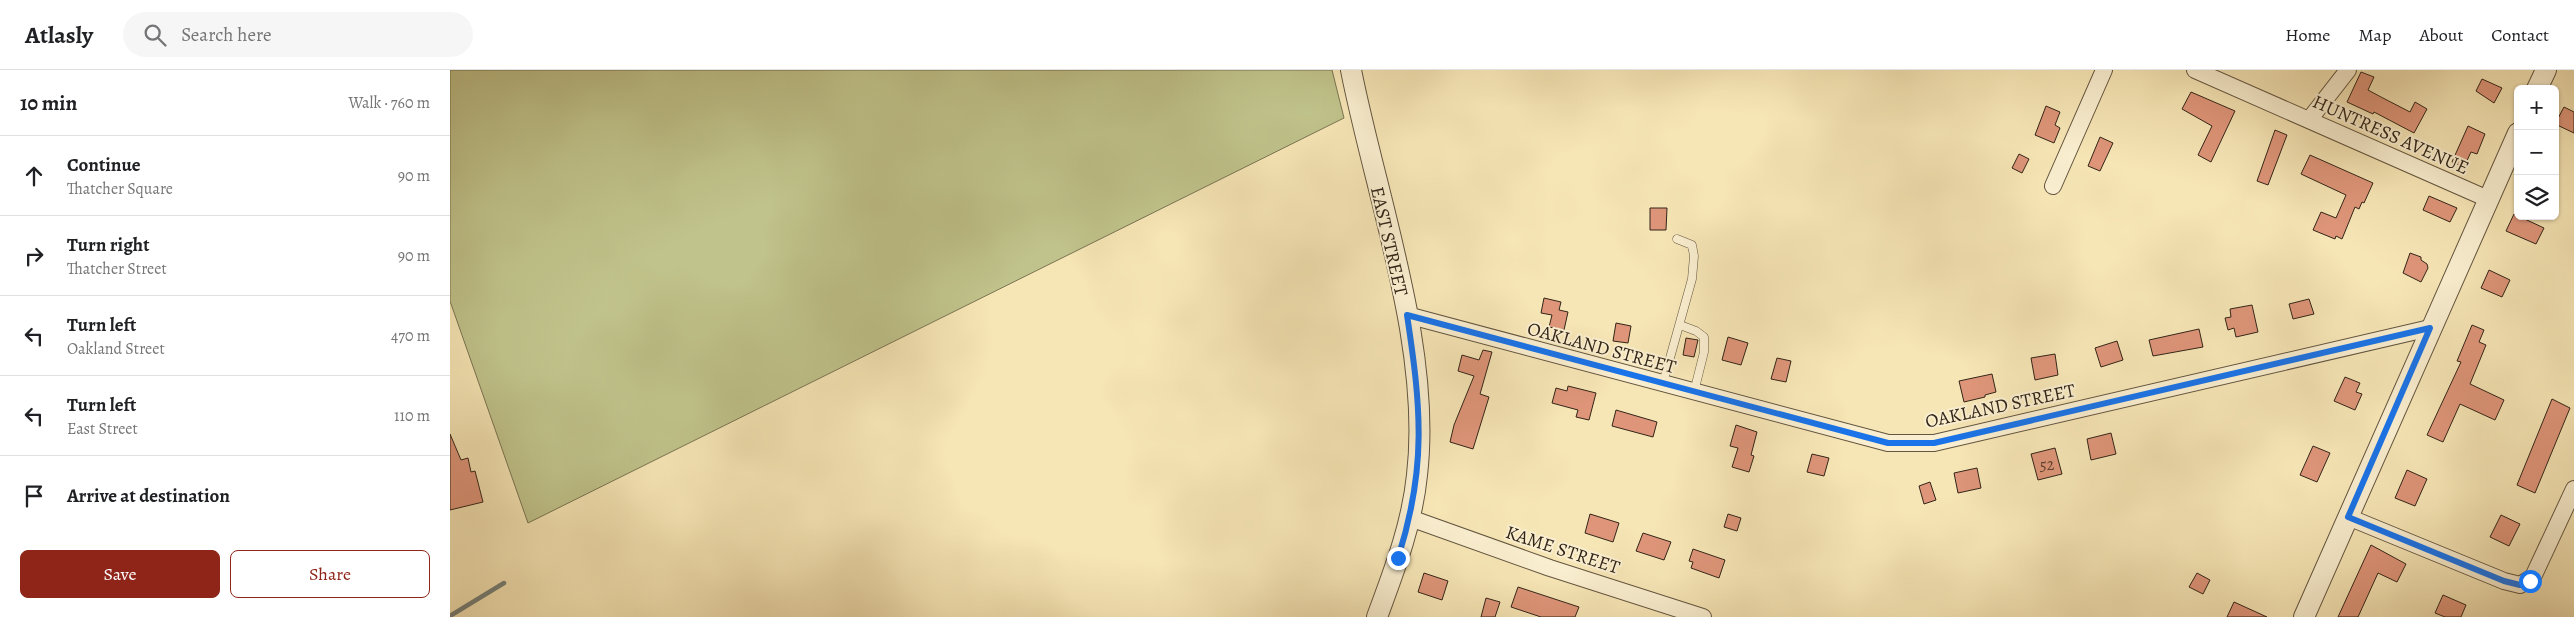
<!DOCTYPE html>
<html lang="en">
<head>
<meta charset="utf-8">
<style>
  body { margin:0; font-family:Alegreya,serif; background:#f6f6f6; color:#202124 }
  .controls { position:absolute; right:15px; top:15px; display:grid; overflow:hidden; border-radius:8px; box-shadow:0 1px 4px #0004 }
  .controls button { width:45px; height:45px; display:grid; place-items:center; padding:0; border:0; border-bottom:1px solid #e0e0e0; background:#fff; color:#202124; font:25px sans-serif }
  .stop { position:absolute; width:15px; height:15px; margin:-11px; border:4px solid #1a73e8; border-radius:50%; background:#fff }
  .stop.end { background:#1a73e8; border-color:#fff; box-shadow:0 1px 5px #0008 }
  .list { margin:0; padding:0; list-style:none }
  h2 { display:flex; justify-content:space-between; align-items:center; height:65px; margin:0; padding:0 20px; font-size:21px }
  h2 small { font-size:16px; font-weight:400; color:#757577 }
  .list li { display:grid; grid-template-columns:32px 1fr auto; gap:15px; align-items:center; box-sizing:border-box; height:80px; padding:0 20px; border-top:1px solid #e0e0e0 }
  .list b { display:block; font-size:19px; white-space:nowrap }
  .list p { margin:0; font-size:16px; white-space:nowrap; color:#757577 }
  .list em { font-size:16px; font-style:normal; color:#757577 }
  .actions { display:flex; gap:10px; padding:15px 20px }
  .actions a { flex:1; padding:11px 0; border:1px solid #8f2418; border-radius:8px; text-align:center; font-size:18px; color:#8f2418 }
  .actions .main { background:#8f2418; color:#fff }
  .icon { flex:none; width:28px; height:28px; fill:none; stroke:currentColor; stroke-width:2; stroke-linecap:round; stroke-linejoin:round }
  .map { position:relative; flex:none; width:2124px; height:547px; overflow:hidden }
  header { display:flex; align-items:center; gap:30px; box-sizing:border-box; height:70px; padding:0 25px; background:#fff; border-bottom:1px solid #e0e0e0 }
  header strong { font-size:24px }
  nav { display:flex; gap:28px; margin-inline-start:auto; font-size:18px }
  .search { width:350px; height:45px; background:#f6f6f6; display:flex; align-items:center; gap:12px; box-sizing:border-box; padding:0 18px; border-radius:28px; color:#757577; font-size:19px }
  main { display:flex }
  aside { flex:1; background:#fff }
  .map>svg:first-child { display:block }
</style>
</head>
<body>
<header>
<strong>Atlasly</strong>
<div class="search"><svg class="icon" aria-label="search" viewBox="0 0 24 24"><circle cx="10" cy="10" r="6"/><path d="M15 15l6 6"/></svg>Search here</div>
<nav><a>Home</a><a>Map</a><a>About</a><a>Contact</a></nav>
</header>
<main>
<aside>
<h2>10 min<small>Walk · 760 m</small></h2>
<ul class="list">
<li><svg class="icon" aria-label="ahead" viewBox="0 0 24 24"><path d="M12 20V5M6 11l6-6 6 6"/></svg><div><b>Continue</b><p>Thatcher Square</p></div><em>90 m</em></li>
<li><svg class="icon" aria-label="right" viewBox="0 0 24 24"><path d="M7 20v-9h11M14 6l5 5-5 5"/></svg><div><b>Turn right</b><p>Thatcher Street</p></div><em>90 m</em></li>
<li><svg class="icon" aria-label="left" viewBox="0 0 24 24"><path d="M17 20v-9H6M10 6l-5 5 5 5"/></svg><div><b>Turn left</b><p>Oakland Street</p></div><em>470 m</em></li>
<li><svg class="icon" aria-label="left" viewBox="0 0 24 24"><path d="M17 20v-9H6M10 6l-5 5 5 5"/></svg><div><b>Turn left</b><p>East Street</p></div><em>110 m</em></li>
<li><svg class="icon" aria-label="arrive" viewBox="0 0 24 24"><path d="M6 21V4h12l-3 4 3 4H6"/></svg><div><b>Arrive at destination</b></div></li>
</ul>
<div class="actions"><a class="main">Save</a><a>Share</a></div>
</aside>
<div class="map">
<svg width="2124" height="547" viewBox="0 0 2124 547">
  <rect width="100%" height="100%" fill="#f6e5b5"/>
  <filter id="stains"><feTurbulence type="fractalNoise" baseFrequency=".004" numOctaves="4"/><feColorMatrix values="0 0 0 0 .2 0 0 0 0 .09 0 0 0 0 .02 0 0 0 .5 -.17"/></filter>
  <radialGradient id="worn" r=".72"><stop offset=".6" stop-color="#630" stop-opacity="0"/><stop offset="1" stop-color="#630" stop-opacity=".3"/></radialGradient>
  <path fill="#c0c38b" stroke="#797452" d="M0,0H882L894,48L78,453L0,231Z"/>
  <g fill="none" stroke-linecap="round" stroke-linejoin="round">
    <path stroke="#768079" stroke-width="4.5" d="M0,546L54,513"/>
  </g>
  <path fill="#de9579" stroke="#322518" d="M1911,2L1924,7L1918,20L1931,27L1960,42L1965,32L1977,39L1964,63L1924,42L1923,44L1897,32Z
    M2032,9L2052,18L2044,33L2026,21Z
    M1741,22L1785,41L1761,92L1748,85L1762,56L1732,39Z
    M1596,36L1610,42L1605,55L1610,58L1604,73L1585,65Z
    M2114,37L2124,42V63L2105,54Z
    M2018,56L2035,64L2027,84L2021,82L2014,97L2002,92Z
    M1825,60L1837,65L1818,115L1807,111Z
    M1650,67L1663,73L1650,101L1638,96Z
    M1569,84L1579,89L1572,103L1562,98Z
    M1860,85L1923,113L1914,133L1912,132L1909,139L1905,137L1892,169L1886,166L1885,169L1863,160L1871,142L1886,148L1896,125L1851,104Z
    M1979,126L2007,138L2000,152L1973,140Z
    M1200,138H1217L1216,160H1200Z
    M2064,144L2094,158L2086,174L2056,161Z
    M1960,183L1971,187V190L1977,194L1978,198L1971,212L1953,203Z
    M2039,200L2060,210L2052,227L2031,218Z
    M1094,228L1111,232L1109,240L1118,242L1114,260L1099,257L1102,245L1091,243Z
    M1859,229L1864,244L1843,249L1839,234Z
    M1802,235L1808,262L1786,267L1784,258L1778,260L1775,248L1781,247L1780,239Z
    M1166,253L1181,256L1178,273L1163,271Z
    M2022,255L2034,260L2029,272L2036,275L2020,314L2054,330L2045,350L2010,334L1993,372L1977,365L2011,292L2007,291Z
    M1749,259L1753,277L1703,286L1699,270Z
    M1278,267L1298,273L1291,295L1272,290Z
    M1236,268L1248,270L1244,287L1233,285Z
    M1667,271L1673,290L1651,297L1645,278Z
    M1033,280L1042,282L1030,324L1039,327L1023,379L1000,372L1004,355L1024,306L1008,301L1012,285L1029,290Z
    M1605,284L1608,305L1585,310L1581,288Z
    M1327,288L1341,291L1336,312L1321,309Z
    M1542,304L1546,322L1535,325V327L1514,332L1509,311Z
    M1895,307L1910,313L1906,322L1912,324L1905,340L1884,331Z
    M1118,316L1146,323L1139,350L1126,347L1128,340L1102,333L1106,318L1117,321Z
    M2102,329L2120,338L2085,423L2067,415Z
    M1166,340L1207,352L1203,367L1162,356Z
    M1286,355L1307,362L1301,385L1304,386L1299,402L1282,397L1288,378L1280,376Z
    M1661,363L1666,384L1641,390L1637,369Z
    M0,364L11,390L18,388L21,402L25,401L33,432L0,440Z
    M1863,376L1880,383L1867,412L1850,405Z
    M1605,378L1612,404L1588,410L1581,384Z
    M1362,384L1379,388L1374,406L1357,402Z
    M1527,398L1531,418L1508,423L1504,403Z
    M1957,400L1977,409L1965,436L1945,428Z
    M1480,412L1486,430L1474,434L1469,416Z
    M1140,444L1169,453L1163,472L1135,463Z
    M1278,444L1291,448L1287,461L1274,457Z
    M2051,445L2070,454L2059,476L2040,467Z
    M1193,463L1221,472L1214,490L1186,481Z
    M1921,475L1956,494L1947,512L1928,503L1908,547H1888Z
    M1243,479L1275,490L1269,508L1241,498L1243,492L1239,491Z
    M974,503L998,511L992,530L968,522Z
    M1747,503L1760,510L1753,524L1739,517Z
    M1068,517L1129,537L1125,547H1091L1061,537Z
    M1993,525L2016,535L2011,547H1995L1985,543Z
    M1036,528L1050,532L1045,547H1031Z
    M1784,532L1817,547H1777Z"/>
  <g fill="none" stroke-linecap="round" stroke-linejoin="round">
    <g stroke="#63553f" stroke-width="9">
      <path id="service" d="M1230,255L1246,261L1254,267V282L1244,322
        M1213,313L1242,209L1244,186L1242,175L1227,169"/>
    </g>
    <g stroke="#63553f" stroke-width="18">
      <path id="minor" d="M1745,0L2038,129
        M1859,50L1898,0
        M1603,116L1654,0
        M957,245L1438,373H1484L1980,258
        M1898,447L2054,511L2070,515L2083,507L2124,419
        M960,448L1100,498L1253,547"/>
    </g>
    <g stroke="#63553f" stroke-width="22">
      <path id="tertiary" d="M901,0C926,127 982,277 967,405C962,455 944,501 927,547
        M2087,19L2096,0
        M1854,547L2068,63"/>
    </g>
    <use href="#service" stroke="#f9eecf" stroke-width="8"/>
    <use href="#minor" stroke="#f9eecf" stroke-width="16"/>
    <use href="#tertiary" stroke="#f9eecf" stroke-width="20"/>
  </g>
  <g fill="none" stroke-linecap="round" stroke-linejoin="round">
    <path stroke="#1a73e8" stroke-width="6" d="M948,488C977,397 971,337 957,245L1438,373H1484L1980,258L1898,447L2054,511L2070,515L2080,511"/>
  </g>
  <g text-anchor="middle" stroke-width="4" stroke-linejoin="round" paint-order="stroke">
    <g font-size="16" fill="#5d4130">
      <text x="1597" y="400">52</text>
    </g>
    <g font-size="19" fill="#322518" stroke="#f9eecf">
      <text transform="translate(1941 64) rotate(24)" y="7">HUNTRESS AVENUE</text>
      <text transform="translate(940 171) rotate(77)" y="7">EAST STREET</text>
      <text transform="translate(1152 277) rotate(15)" y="7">OAKLAND STREET</text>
      <text transform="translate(1550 335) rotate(-12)" y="7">OAKLAND STREET</text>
      <text transform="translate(1113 479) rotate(18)" y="7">KAME STREET</text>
    </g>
  </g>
  <rect width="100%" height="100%" filter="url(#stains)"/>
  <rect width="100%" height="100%" fill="url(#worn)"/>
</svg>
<div class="controls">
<button>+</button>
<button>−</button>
<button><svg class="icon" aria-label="layers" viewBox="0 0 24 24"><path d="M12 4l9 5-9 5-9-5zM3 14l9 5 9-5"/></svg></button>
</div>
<div class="stop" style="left:2080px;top:511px"></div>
<div class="stop end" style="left:948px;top:488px"></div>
</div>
</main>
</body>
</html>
